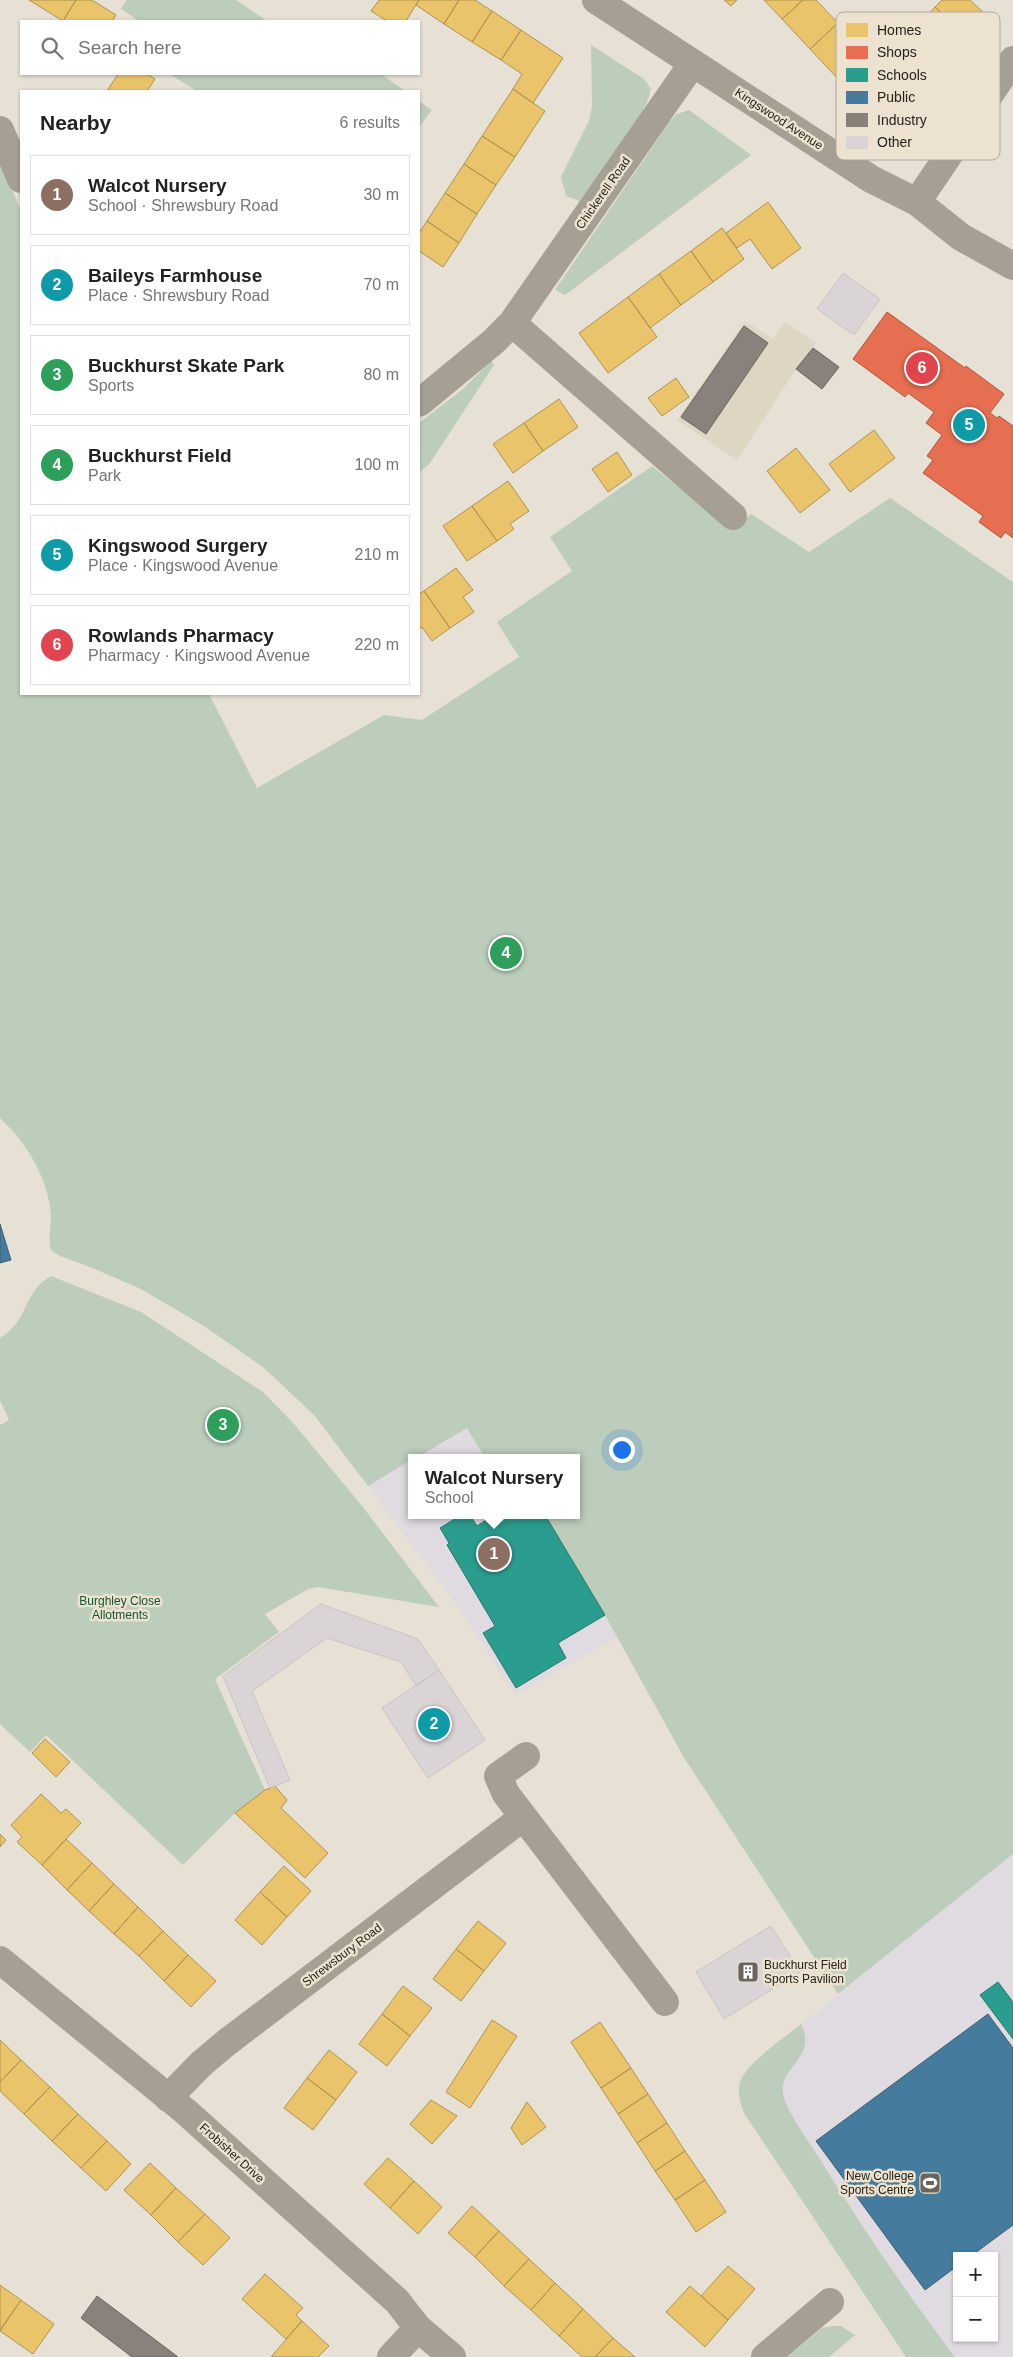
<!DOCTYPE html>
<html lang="en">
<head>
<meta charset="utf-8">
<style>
  body { margin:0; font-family:Helvetica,sans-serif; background:#f2f2f2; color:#222 }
  .controls { position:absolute; right:15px; bottom:15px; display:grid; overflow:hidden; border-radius:0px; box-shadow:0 1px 4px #0004 }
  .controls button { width:45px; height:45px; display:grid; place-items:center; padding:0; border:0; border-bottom:1px solid #e0e0e0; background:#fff; color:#222; font:25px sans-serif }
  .you { position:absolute; left:621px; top:1449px; width:18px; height:18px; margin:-12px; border:4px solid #fff; border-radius:50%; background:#1a73e8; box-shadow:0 0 0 8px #1a73e833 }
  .badge { display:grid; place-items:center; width:32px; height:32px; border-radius:50%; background:#0b8043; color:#fff; font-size:16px; font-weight:700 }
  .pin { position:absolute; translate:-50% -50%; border:2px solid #fff; box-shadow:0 1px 5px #0006 }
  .popup { position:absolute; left:408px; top:1454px; width:172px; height:65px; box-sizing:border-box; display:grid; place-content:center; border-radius:0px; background:#fff; filter:drop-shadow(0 1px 4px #0005); font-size:16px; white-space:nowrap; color:#767676 }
  .popup b { font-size:19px; color:#222 }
  .popup::after { content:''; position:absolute; left:50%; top:100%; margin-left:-10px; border:10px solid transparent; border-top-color:#fff }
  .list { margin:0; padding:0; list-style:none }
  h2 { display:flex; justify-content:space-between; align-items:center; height:65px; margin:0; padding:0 20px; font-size:21px }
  h2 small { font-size:16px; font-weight:400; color:#767676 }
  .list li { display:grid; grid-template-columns:32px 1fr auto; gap:15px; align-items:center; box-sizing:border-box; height:80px; margin:0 10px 10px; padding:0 10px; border:1px solid #e0e0e0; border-radius:0px }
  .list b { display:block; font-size:19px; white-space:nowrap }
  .list p { margin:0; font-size:16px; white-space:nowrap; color:#767676 }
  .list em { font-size:16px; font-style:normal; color:#767676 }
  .icon { flex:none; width:28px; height:28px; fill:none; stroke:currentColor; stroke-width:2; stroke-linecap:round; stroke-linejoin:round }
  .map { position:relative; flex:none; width:1013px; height:2357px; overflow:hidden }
  .search { position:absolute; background:#fff; box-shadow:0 1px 4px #0004; left:20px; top:20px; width:400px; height:55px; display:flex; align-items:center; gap:12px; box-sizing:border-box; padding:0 18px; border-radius:0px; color:#767676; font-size:19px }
  .panel { position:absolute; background:#fff; box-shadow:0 1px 4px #0004; left:20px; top:90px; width:400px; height:605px; border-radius:0px }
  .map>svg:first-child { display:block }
</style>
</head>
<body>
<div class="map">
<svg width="1013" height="2357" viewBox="0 0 1013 2357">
  <rect width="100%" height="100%" fill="#e6e0d5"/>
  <path fill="#ded5c2" d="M745,321L773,339L785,322L816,343L796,369L737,460L677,420Z"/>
  <path fill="#e0dae1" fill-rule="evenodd" d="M467,1428L485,1458H416Z
    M411,1460L412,1515H545L617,1637L515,1695L465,1616L368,1486Z
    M1013,1854V2357H906L744,2113L739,2087L741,2078L749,2067ZM957,2256H994V2338H957Z"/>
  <path fill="#bccdbb" d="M127,0H236L267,21H139L121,9Z
    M591,45L644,79L651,89C646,117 603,173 585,200L579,201L566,196L561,177L589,121L592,106Z
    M169,74H381L405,91H197Z
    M419,101L432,110L419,127Z
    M689,110L751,155L565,295L555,290L670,121L677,114Z
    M0,163L21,210V694H209L257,788L384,715L422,720L519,657L497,622L572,571L550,537L652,466L733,530L751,514L809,552L890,498L1013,582V1854L838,1994L683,1756L605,1615L545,1515H576V1458H485L467,1428L416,1458H412L411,1460L368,1486L314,1415L263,1367L204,1326L141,1289L90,1267L60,1256L51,1250C48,1239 51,1227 51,1215C48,1177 27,1144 0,1118Z
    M491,361L494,365L430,463L419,473V423L463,389Z
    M51,1276L141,1312L263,1392L294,1424L362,1506L439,1607L318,1587L308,1589L265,1614L279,1632L215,1679L265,1790L235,1813L183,1865L46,1735L30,1752L0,1724V1425L9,1420L0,1400V1338C29,1321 22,1293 51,1276Z
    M801,2024C818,2058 779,2066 783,2093C786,2111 806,2137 816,2153C859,2223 905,2291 955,2357H906L744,2113C741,2105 738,2095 739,2087C741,2065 785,2038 801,2024Z
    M832,2326H841L855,2335L829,2357H787L822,2328Z"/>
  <path fill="#e9c46a" stroke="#ae9352" d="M29,0H76L63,21Z
    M76,0H92L116,15L112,21H63Z
    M379,0H419L406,21H387L371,11Z
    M419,0H459L444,24L416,5Z
    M459,0H475L492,11L472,42L444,24Z
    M724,0H737L731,6Z
    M764,0H803L782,19Z
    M803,0H816L838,23L810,49L782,19Z
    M942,0H970L984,13L964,34L935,7Z
    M935,7L964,34L944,55L915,29Z
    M492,11L521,30L501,60L472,42Z
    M838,23L869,56L841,82L810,49Z
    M521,30L563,58L533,103L513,89L522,74L501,60Z
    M906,43L931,70L891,108L855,69L869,56L880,68Z
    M118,74H147L155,79L147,91H107Z
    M513,89L545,111L515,157L482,136Z
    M482,136L515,157L496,185L464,164Z
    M464,164L496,185L477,214L445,193Z
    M445,193L477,214L459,243L427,221Z
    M768,202L801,248L772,269L750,239L737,248L726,233Z
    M427,221L459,243L443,267L419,251V233Z
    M722,228L744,259L713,282L691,251Z
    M691,251L713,282L681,305L659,274Z
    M659,274L681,305L650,328L628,297Z
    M628,297L657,337L608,373L579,333Z
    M676,378L689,397L662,416L648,398Z
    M559,399L578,427L543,451L524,423Z
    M524,423L543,451L513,473L493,444Z
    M874,430L895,458L850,492L829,464Z
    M796,448L830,490L800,513L767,471Z
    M617,452L632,475L608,492L592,469Z
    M508,481L529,511L510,524L514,529L497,541L472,506Z
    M472,506L497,541L467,561L443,526Z
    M456,568L473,590L463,597L474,612L450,628L424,591Z
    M424,591L450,628L432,641L422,627L419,629V594Z
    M45,1739L70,1762L56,1777L32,1753Z
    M275,1786L287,1800L281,1808L328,1853L305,1878L235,1813L265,1790Z
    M41,1794L61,1813L66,1809L81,1823L42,1865L17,1842L22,1837L11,1825Z
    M0,1834L6,1840L0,1847Z
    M66,1839L92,1863L67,1890L42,1865Z
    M92,1863L114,1884L89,1911L67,1890Z
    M284,1866L311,1891L287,1917L260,1892Z
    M114,1884L138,1907L114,1934L89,1911Z
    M260,1892L287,1917L262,1945L235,1920Z
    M138,1907L163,1931L139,1956L114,1934Z
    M478,1921L506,1943L484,1971L456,1949Z
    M163,1931L188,1955L164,1981L139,1956Z
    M456,1949L484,1971L461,2001L433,1979Z
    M188,1955L216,1981L191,2007L164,1981Z
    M403,1986L432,2008L410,2036L382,2014Z
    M382,2014L410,2036L387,2066L359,2044Z
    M492,2020L517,2036L470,2108L446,2092Z
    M600,2022L631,2068L601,2088L571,2042Z
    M0,2040L21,2060L0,2082Z
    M329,2050L357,2072L336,2100L307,2078Z
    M21,2060L50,2087L24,2114L0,2091V2082Z
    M631,2068L648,2094L618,2114L601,2088Z
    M307,2078L336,2100L313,2130L284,2108Z
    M50,2087L78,2114L52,2141L24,2114Z
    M648,2094L667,2123L637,2143L618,2114Z
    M431,2100L457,2116L432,2144L410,2124Z
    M527,2102L546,2127L522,2145L511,2128Z
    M78,2114L107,2141L81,2168L52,2141Z
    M667,2123L685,2151L655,2171L637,2143Z
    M107,2141L131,2164L106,2191L81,2168Z
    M685,2151L705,2180L675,2200L655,2171Z
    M388,2158L414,2181L390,2208L364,2184Z
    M150,2163L176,2188L151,2215L124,2190Z
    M705,2180L726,2212L696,2232L675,2200Z
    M414,2181L442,2207L418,2234L390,2208Z
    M176,2188L205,2214L178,2242L151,2215Z
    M472,2206L499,2231L475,2257L448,2233Z
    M205,2214L230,2238L203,2265L178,2242Z
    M499,2231L529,2259L504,2286L475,2257Z
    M529,2259L555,2283L531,2310L504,2286Z
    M728,2266L755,2289L728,2320L701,2296Z
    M265,2274L303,2308L296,2315L302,2321L286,2339L242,2299Z
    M555,2283L583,2309L559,2336L531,2310Z
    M0,2285L21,2300L0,2330Z
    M690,2286L728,2320L705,2347L666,2312Z
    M21,2300L54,2324L33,2354L0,2331Z
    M583,2309L613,2338L595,2357H582L559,2336Z
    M302,2321L329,2346L318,2357H271Z
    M613,2338L635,2357H595Z"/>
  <path fill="#e76f51" stroke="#ad5841" d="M887,312L965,368L966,366L1004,394L990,413L997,418L999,416L1013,426V538L1005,532L1001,538L979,522L983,516L923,473L933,460L927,456L942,435L926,423L934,412L908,393L905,397L853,359Z"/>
  <path fill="#2a9d8f" stroke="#28786c" d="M461,1515H470L477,1526L494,1515H545L605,1615L558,1643L566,1658L516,1688L483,1633L495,1626L447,1545L449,1543L440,1528Z
    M998,1982L1013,2002V2039L980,1995Z"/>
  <path fill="#457b9d" stroke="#3b6076" d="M0,1224L11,1260L0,1263Z
    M988,2014L1013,2048V2225L971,2256H957V2266L925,2290L816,2141Z"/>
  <path fill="#8a817c" stroke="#6c645f" d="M744,326L768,343L706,434L681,417Z
    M813,348L839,367L822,389L796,369Z
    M97,2296L178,2357H132L81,2318Z"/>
  <path fill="#dad4d7" stroke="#c8c4c2" d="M843,273L880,299L854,335L817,309Z
    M321,1604L418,1639L439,1670L416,1686L401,1662L327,1638L252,1691L290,1780L270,1788L223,1676Z
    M439,1670L485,1740L428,1778L382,1708Z
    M771,1926L800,1972L724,2019L696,1972Z"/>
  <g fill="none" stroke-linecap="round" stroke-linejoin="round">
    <path stroke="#a69f94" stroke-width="28" d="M596,0L871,179L917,202L961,237L1013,266
      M0,130L21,179
      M917,202L1013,60
      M512,323L733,516
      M419,403L493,342L512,323L693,63
      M526,1756L498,1776L506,1794L665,2002
      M0,1960L185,2111L397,2301L418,2328L452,2357
      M168,2098L201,2064L226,2043L522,1818
      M391,2357L418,2328
      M765,2357L830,2302"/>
  </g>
  <defs>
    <g id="building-square" transform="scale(1.125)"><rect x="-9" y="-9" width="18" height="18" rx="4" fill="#69645c" stroke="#ece2cf"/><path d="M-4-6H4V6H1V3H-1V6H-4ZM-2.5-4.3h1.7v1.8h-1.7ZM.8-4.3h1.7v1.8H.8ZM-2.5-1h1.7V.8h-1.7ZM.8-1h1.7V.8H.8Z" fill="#fff"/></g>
    <g id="stadium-square" transform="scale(1.125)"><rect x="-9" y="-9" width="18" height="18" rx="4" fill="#69645c" stroke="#ece2cf"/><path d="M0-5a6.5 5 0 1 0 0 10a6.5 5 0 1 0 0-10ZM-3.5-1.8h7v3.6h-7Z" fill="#fff"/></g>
  </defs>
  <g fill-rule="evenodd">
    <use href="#building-square" x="748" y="1972"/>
    <use href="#stadium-square" x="930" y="2183"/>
  </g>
  <g text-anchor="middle" stroke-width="5" stroke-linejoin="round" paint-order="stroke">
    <g font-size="12" fill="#25221b" stroke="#ece2cf">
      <text transform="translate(779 119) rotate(33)" y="4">Kingswood Avenue</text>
      <text transform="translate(603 193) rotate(-55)" y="4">Chickerell Road</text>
      <text transform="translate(342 1955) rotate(-37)" y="4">Shrewsbury Road</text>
      <text transform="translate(232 2153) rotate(42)" y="4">Frobisher Drive</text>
    </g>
    <g font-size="12" fill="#0d5534" stroke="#ece2cf">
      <text x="120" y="1605">Burghley Close<tspan x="120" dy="14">Allotments</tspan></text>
    </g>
    <g font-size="12" fill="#25221b" stroke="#ece2cf" text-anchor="start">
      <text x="764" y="1969">Buckhurst Field<tspan x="764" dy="14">Sports Pavilion</tspan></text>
      <text x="914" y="2180" text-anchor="end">New College<tspan x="914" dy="14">Sports Centre</tspan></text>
    </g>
  </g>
  <rect x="836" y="12" width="164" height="148" rx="8" fill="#ece2cf" stroke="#b0a899" stroke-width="1"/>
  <rect x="846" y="23" width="22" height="14" fill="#e9c46a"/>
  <rect x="846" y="46" width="22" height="13" fill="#e76f51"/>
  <rect x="846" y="68" width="22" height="14" fill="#2a9d8f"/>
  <rect x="846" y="91" width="22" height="13" fill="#457b9d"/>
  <rect x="846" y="113" width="22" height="14" fill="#8a817c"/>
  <rect x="846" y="136" width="22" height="13" fill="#dad4d7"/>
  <g font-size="14" fill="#25221b">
    <text x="877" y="35">Homes</text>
    <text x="877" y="57">Shops</text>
    <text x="877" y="80">Schools</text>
    <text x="877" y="102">Public</text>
    <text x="877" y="125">Industry</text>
    <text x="877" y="147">Other</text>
  </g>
</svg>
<div class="controls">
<button>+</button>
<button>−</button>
</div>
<div class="you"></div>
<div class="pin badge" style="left:494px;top:1554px;background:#8d6e63">1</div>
<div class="popup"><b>Walcot Nursery</b>School</div>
<div class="pin badge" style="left:434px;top:1724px;background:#0f9aa8">2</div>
<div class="pin badge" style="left:223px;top:1425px;background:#2e9e5b">3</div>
<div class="pin badge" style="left:506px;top:953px;background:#2e9e5b">4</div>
<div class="pin badge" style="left:969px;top:425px;background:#0f9aa8">5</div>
<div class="pin badge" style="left:922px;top:368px;background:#e0444e">6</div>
<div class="search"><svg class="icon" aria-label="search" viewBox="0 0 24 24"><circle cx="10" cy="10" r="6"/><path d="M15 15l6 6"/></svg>Search here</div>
<section class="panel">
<h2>Nearby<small>6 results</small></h2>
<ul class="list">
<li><span class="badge" style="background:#8d6e63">1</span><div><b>Walcot Nursery</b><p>School · Shrewsbury Road</p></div><em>30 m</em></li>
<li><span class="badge" style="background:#0f9aa8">2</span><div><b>Baileys Farmhouse</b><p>Place · Shrewsbury Road</p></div><em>70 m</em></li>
<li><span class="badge" style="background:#2e9e5b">3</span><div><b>Buckhurst Skate Park</b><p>Sports</p></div><em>80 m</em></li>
<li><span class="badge" style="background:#2e9e5b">4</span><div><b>Buckhurst Field</b><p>Park</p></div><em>100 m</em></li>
<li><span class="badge" style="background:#0f9aa8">5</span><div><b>Kingswood Surgery</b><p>Place · Kingswood Avenue</p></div><em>210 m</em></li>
<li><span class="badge" style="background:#e0444e">6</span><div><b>Rowlands Pharmacy</b><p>Pharmacy · Kingswood Avenue</p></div><em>220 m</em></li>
</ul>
</section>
</div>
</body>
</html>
